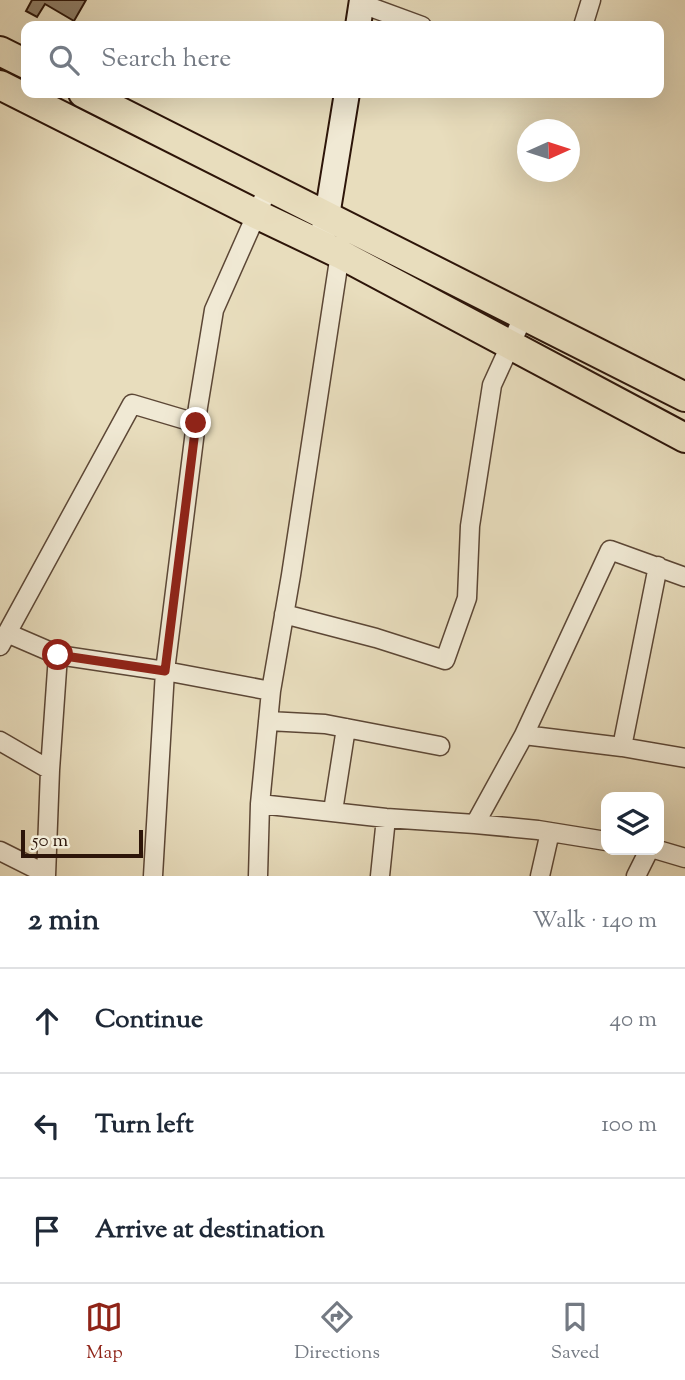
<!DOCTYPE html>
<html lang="en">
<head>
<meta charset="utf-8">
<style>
  body { margin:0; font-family:"Sorts Mill Goudy",serif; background:#f6f6f7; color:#1f2937 }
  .controls { position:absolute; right:21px; bottom:21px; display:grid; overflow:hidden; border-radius:14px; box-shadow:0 7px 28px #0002 }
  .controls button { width:63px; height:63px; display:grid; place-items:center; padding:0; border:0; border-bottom:2px solid #e0e1e3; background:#fff; color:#1f2937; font:35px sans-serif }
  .compass { position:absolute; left:517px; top:119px; width:63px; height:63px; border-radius:50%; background:#fff; box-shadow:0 7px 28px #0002; rotate:87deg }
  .scale { position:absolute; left:21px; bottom:18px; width:122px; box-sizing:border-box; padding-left:7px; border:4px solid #2d1509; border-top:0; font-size:19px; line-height:24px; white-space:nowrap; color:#2d1509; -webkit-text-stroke:5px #f0e9d4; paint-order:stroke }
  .stop { position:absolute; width:21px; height:21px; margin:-16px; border:5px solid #8f2418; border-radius:50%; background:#fff }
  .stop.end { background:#8f2418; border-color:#fff; box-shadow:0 2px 7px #0008 }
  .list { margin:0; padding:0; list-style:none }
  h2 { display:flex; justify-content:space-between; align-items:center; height:91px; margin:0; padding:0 28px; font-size:30px }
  h2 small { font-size:23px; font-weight:400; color:#747a83 }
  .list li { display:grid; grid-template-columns:46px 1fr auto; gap:21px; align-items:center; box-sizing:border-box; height:105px; padding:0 28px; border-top:2px solid #e0e1e3 }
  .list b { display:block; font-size:26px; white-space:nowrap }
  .list em { font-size:23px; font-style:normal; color:#747a83 }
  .icon { flex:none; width:38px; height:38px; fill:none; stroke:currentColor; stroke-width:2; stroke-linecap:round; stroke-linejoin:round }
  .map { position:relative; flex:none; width:685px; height:876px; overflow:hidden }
  .search { position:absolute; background:#fff; box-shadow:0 7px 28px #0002; left:21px; right:21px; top:21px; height:77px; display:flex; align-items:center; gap:18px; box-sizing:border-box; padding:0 24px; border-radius:14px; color:#747a83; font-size:26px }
  .sheet { height:406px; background:#fff }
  nav { display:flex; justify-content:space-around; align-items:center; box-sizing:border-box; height:98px; border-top:2px solid #e0e1e3; background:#fff; font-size:19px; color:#747a83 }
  nav a { display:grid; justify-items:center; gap:4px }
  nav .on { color:#8f2418 }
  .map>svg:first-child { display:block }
</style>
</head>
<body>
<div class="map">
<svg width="685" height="876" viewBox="0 0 685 876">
  <rect width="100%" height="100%" fill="#e8ddbd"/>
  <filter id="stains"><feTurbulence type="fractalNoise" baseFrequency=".00286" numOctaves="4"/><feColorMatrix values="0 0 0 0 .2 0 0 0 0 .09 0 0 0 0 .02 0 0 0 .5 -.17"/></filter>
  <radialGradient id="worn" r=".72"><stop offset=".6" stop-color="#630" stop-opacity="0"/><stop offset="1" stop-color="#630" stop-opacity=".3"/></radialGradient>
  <path fill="#8e7d67" stroke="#2d1509" stroke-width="2" d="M32,0H86L74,21L45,4L37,17L26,11Z"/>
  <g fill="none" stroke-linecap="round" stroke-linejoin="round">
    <g stroke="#5c4736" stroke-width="21">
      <path id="street" d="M362,4L422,26
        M583,26L591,0
        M341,247L291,575L271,691L260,804L386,818L475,824L524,735L622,747L685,758
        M284,614L376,638L445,660L467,598L470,526L492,385L524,315
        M7,633L58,655
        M0,646L132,404L196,423
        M268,721L325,724L440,746
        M524,735L610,550L685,577
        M0,741L50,770
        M622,747L658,566
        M333,811L346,728
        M475,824L538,830L606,841
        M658,850L685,858
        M0,851L46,874
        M46,876L50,770L58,655L165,671L271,691
        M153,876L165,671L198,407L214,310L269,186
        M258,876L260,804
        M380,876L386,818
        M540,876L550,832
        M636,876L649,850"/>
    </g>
    <g stroke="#2d1509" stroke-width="28">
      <path id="secondary" d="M358,26L362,0
        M323,233L327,216L347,93"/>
    </g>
    <g stroke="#2d1509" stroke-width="32">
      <path id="primary" d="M0,51L26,64
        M0,85L256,214L340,254L685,438
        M83,93L685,397"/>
    </g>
    <use href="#street" stroke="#f0e9d4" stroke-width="18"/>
    <use href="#secondary" stroke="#f0e9d4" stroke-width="24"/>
    <use href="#primary" stroke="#e8ddbd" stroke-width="28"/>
  </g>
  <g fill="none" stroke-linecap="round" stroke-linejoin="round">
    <path stroke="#8f2418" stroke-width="9" d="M58,655L165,671L196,423"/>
  </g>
  <rect width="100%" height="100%" filter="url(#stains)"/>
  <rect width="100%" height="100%" fill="url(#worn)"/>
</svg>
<div class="controls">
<button><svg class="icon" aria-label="layers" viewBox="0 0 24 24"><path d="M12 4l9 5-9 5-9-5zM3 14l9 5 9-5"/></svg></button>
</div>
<svg class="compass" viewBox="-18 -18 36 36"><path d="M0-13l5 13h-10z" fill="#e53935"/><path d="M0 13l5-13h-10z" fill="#747a83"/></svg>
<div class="scale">50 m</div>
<div class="stop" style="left:58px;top:655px"></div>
<div class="stop end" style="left:196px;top:423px"></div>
<div class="search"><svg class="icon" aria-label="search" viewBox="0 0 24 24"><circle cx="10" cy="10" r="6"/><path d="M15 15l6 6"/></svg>Search here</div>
</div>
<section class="sheet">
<h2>2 min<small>Walk · 140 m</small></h2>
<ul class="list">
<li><svg class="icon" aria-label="ahead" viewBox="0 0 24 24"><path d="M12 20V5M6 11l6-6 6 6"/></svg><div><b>Continue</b></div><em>40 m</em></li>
<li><svg class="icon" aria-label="left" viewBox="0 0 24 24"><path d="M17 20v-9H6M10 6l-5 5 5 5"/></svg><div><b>Turn left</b></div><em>100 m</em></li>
<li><svg class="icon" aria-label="arrive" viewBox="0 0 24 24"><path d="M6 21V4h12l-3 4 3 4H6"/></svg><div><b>Arrive at destination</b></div></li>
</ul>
</section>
<nav>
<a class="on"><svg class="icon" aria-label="map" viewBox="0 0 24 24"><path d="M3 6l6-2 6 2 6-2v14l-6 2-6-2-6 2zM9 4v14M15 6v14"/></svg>Map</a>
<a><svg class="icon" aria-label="directions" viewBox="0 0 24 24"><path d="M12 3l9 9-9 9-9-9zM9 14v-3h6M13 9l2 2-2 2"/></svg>Directions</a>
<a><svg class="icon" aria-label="saved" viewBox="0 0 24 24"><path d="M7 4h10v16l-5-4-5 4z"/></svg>Saved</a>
</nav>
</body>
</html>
